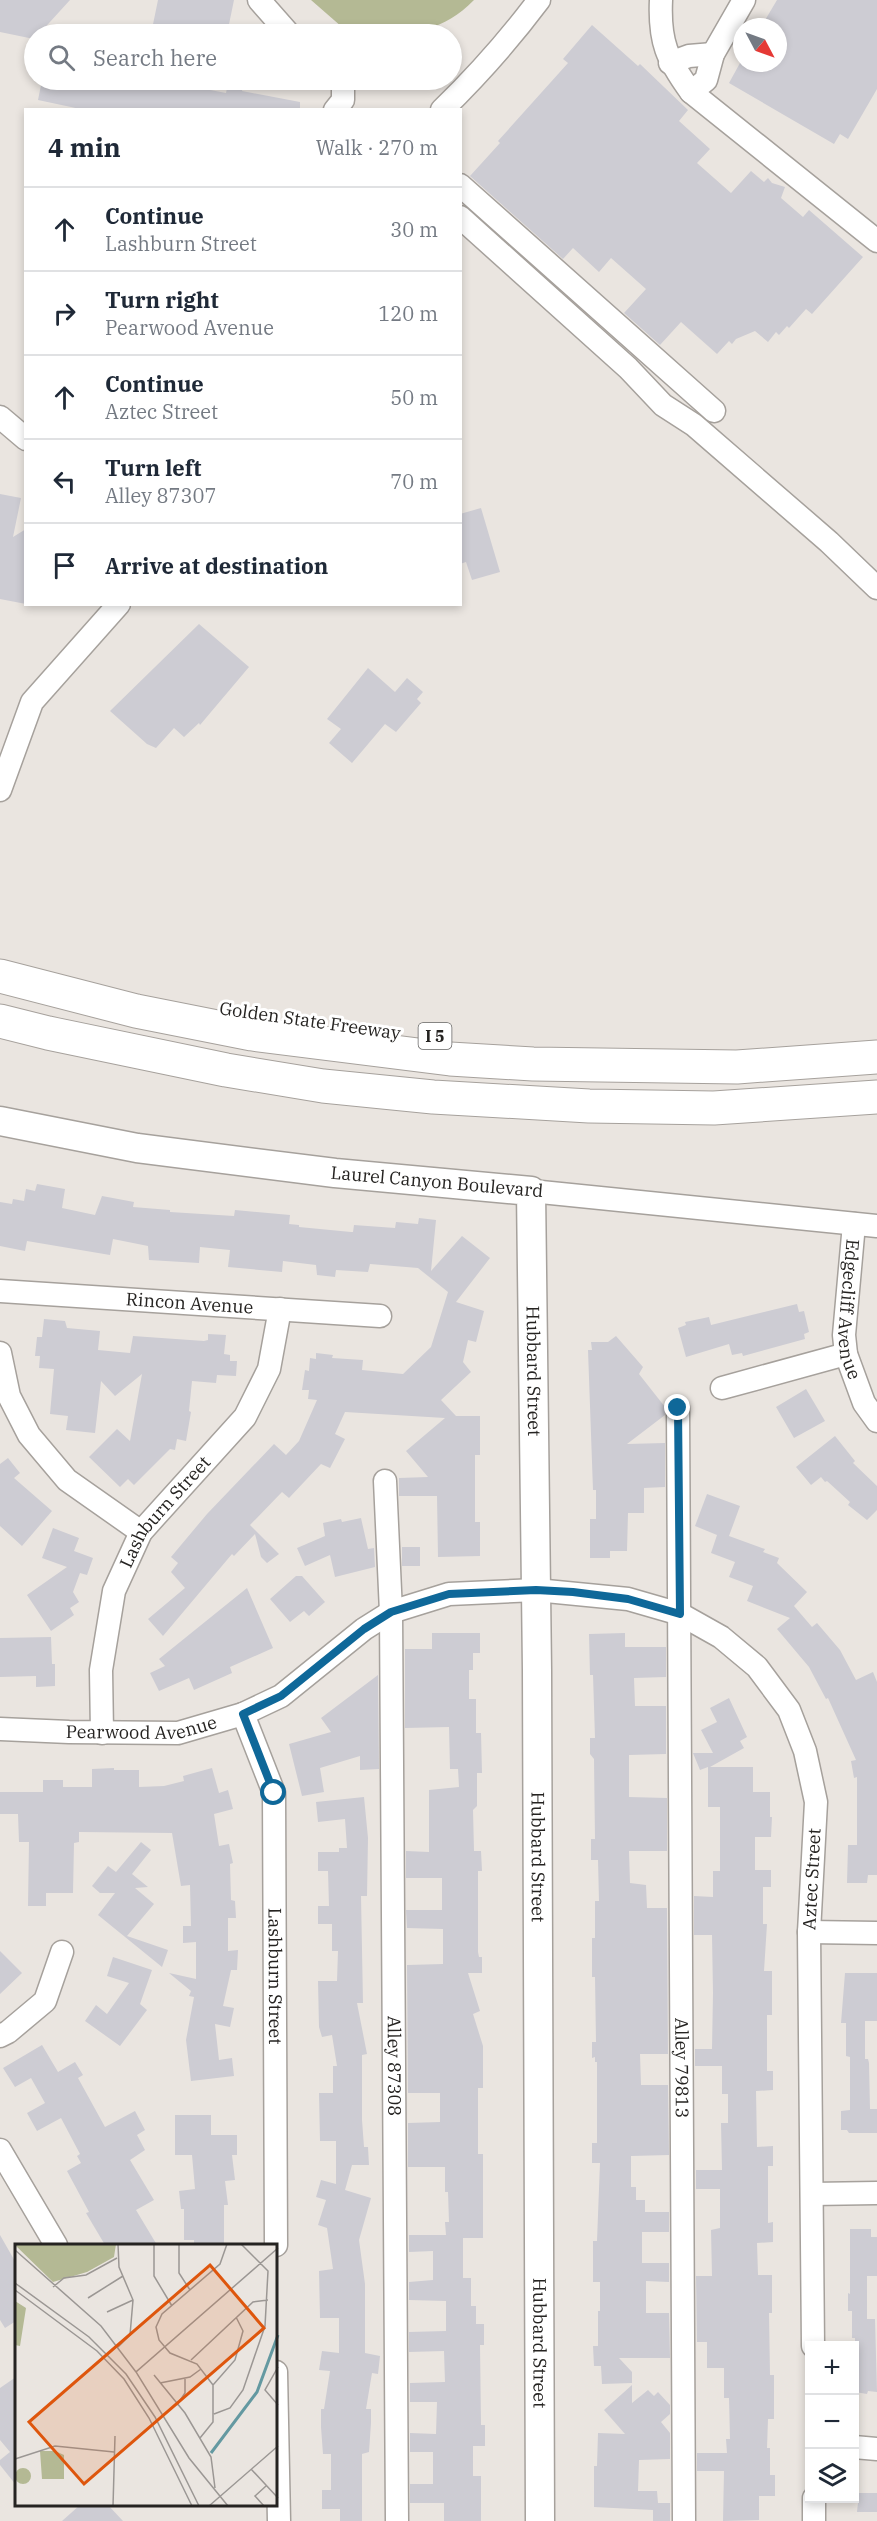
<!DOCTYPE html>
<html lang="en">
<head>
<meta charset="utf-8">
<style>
  body { margin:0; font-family:"IBM Plex Serif",serif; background:#f6f6f7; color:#1f2937 }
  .controls { position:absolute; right:18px; bottom:18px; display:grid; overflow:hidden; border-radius:0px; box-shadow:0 3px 9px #0003 }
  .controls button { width:54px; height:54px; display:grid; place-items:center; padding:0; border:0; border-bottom:2px solid #e0e1e3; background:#fff; color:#1f2937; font:30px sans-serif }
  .compass { position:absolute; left:733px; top:18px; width:54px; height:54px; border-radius:50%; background:#fff; box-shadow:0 3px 9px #0003; rotate:131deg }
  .stop { position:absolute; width:18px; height:18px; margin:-14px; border:4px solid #0f6899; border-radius:50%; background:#fff }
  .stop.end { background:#0f6899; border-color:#fff; box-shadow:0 2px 6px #0008 }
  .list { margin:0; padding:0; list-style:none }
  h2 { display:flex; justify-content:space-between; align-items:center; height:78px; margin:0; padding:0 24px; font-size:26px }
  h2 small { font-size:20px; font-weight:400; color:#747a83 }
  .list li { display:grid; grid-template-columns:39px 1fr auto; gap:18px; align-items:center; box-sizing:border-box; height:84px; padding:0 24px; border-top:2px solid #e0e1e3 }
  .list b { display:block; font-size:22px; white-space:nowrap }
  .list p { margin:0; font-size:20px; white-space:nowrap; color:#747a83 }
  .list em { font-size:20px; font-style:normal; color:#747a83 }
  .icon { flex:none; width:33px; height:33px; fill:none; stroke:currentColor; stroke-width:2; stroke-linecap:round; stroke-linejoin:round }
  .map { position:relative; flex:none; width:877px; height:2521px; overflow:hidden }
  .search { position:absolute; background:#fff; box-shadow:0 3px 9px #0003; left:24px; top:24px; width:438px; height:66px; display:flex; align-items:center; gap:15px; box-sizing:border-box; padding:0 21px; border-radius:33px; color:#747a83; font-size:22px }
  .panel { position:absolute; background:#fff; box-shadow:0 3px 9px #0003; left:24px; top:108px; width:438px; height:498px; border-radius:0px }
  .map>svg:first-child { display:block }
</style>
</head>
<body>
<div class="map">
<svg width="877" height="2521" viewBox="0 0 877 2521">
  <rect width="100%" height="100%" fill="#eae5e0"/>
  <path fill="#b4b994" d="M311,0H474C437,38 400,34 350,34Z"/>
  <path fill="#cdccd3" d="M0,0H70L39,34H34V39L0,32Z
    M158,0H234L227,34H151Z
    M777,0H877V89L848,139L840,134L834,144L729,83L740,63H778V27H761Z
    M592,25L638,66L640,64L688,110L679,121L710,149L697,163L731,193L751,171L764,182L768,178L772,183L785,187L781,198L803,217L809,210L863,257L812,314L806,309L789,328L787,326L779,335L776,332L768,342L755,331L736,339L732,344L729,341L717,354L681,322L660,345L624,313L646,289L611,258L599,272L573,248L563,259L470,176L500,143L498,141L568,63L563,59Z
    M42,80H170L169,82L226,93L228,83L243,86L242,91L300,102V110H85L38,100Z
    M0,494L21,498L13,537L26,529V604L0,599Z
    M481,508L500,572L472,580L466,562L460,564V514Z
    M199,624L249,667L200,725L199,723L184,737L174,728L156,748L147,744L110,711Z
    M368,668L395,692L407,678L423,692L417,699L421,703L396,732L385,724L352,763L329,743L341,729L327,719Z
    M37,1184L65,1189L62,1208L95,1215L102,1196L134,1202L133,1207L170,1210V1212L234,1216L235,1210L290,1215L289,1224L299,1225V1227L351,1232H353L354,1225L395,1228L396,1222L418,1224L419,1218L436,1220L431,1271L462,1236L490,1258L456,1302L484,1311L476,1342L468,1340L463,1362L471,1372L441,1400L456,1416H480V1455H475V1522H480V1556L438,1557L437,1496H399V1478L428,1477L406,1451L445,1418L345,1412L335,1434L345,1439L330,1468L321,1464L289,1498L282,1492L250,1525L279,1554L267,1563L261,1557L255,1534L234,1556L232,1554L163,1636L148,1619L185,1588L171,1572L178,1563L171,1557L207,1514L274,1444L286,1455L299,1441L317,1400L308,1399L309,1390H302L305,1370L309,1371L310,1358L316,1359V1353L333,1355L332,1358L363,1360L362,1370L403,1374L431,1347L448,1292L418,1268L370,1264L368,1272L336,1270L335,1277L317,1275L316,1265L283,1261L282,1272L228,1267L230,1250L200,1247L199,1263L149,1260L148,1246L113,1239L110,1255L27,1241L25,1251L0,1246V1202L12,1204L13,1199L24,1201L26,1189L35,1191Z
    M797,1304L799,1312L804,1311L809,1332L804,1334L805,1339L743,1356L742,1353L732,1355L729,1344L686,1357L678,1328L686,1325L685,1322L709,1317L711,1325Z
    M44,1319L65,1321L67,1328L100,1331L98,1350L130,1353L133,1336L204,1341L208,1340V1334L226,1335L224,1354L230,1355V1361H237L236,1376L217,1375L216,1383L192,1381L189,1411L191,1412L186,1441L177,1439L175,1450L170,1449L134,1485L128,1479L120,1487L89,1457L117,1429L130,1441L142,1374L115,1396L101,1381L95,1433L66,1430L68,1416L50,1414L54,1369L39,1368L40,1356H35L37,1337H42Z
    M616,1336L643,1367L639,1374L665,1407V1415L627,1444L665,1443V1487L644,1488V1513H628L627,1551H610V1558H590V1519H596V1490H593L588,1350H592L591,1342H608Z
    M806,1389L825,1421L794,1438L776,1407Z
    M835,1436L855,1461L853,1463L877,1486V1510L867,1520L848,1505L850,1502L827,1481L825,1482L821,1477L811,1485L796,1467Z
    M8,1458L20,1473L14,1478L52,1511L22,1546L0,1526V1464Z
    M707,1494L740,1506L729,1536L765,1549L763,1552L779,1558L777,1563L807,1592L794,1606L812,1627L817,1623L840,1650L856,1680L873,1672L877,1682V1875H868L867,1883H847L848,1845H857V1777L854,1778L851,1761L856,1760L828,1698L826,1699L809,1667L777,1629L790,1618L747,1601L753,1586L729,1577L735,1562L711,1553L717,1535L695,1526Z
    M361,1518L368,1549L374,1548L375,1567L335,1577L330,1555L305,1566L297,1548L325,1536L323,1523L341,1519L342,1522Z
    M53,1528L79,1538L74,1551L93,1558L87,1575L80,1573L73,1592L79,1602L70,1608L74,1615L51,1631L27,1595L67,1567L42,1558Z
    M402,1547H420V1566H402Z
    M296,1576H302L325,1602L309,1616L304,1611L290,1622L270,1599Z
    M247,1588L273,1648L230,1667L232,1673L194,1690L189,1678L159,1691L150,1673L165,1666L159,1659Z
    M432,1633H480V1653H473V1670H469V1699H476V1733H481L482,1773H477V1806L473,1810L474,1851H481L482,1871H478V1952L479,1957H482V1973H468L480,2011L473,2014L483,2046V2088H478V2154H483V2238H463V2278H471V2306H476V2324H484V2345H480L481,2425H485V2446H473V2476H481V2521H444V2503H410V2484H433V2452H410V2433L436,2434L437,2402H410V2383L445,2382L444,2351L409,2352V2332L446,2331V2301L409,2300V2282L433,2280V2251L409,2252V2235H446L445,2222H449L448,2192H445V2167H408V2123L440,2122V2093H408L407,1965L443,1964V1929L407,1928L406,1910H442V1878H406V1851L429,1852V1790L459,1787L458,1769H450L449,1727L405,1728V1649H432Z
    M625,1633V1647H666V1677L634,1678L635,1706H666V1754L629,1755V1797L667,1798V1851H629L630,1883L646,1885L647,1908H667L668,2054H640L641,2085H668L669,2155L631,2156V2187H636V2200H645V2212H669V2232H642V2263H669V2282L646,2281V2313H669L670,2358H619L632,2372V2383L602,2384L601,2366H594L593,2346H598V2311H600V2282H593V2241H597L600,2163H592V2143H597V2062H595V2057L592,2058V2042H596L595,1977H592V1938H595V1901H599L598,1860H591V1839H595L594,1759L590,1754V1738H595L593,1675H590L589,1634Z
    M51,1637L52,1664H55V1686L36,1687V1676L0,1677V1638Z
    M378,1675L379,1769L360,1770V1756L320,1768L324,1792L302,1796L289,1744L331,1732L321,1718Z
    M729,1698L747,1737L740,1741L744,1748L710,1767H753V1792H770V1817H772L771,1837H755V1870H771V1887H763V1924H767L764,1971H772V2015H767V2071H773V2090L756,2091L757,2147L773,2146V2166H768V2223L773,2222V2242L757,2243L758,2275H772V2313H769L770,2375H774V2419H768L767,2448H770V2475H775V2496H759V2520L723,2521L724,2471H697V2453H727L726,2439H730L729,2398H724V2368H707V2342H697L696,2276H712L711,2230L720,2228V2189H696V2170H722L721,2123H728V2094H722V2066H695V2049H712L713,1993L712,1935H694V1896L713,1897V1871H720V1807H708V1767L700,1770L693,1753H713L701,1730L717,1722L710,1708Z
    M114,1768V1770H139V1787L164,1786L184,1781L183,1776L212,1768L219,1793L228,1790L233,1809L214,1814L219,1846L229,1844L233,1863L230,1864L231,1900L235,1901L236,1918H228V1951L238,1950L237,1970H231L223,2006L234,2008L230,2027L215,2024L219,2060L232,2058L234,2076L191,2081L186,2040L194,1997L189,1996L191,1991L169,1973L196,1979V1942L183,1943V1926H191L190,1885L181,1886L172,1833L79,1832V1842L74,1843L73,1893H46V1906H28L29,1842H19L18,1814H0V1792H43V1780H63V1787H92V1769Z
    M364,1797L368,1838L367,1896H361L363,2003H357L367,2054L362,2055V2120L364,2147H368L369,2165H352L345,2190L371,2198L359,2240L365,2284V2353L380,2356L378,2374L372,2373L366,2409H371V2423L369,2452L362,2454V2521H340V2509H322V2490H331V2454H323L321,2427V2409H324L330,2371L319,2370L322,2351L339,2353V2318H320L319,2271L333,2269L327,2228L318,2225L326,2200L316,2197L321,2180L336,2184V2141H320L319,2093H333V2066H337L332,2035L322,2037L319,2027L318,1981H337L338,1951H332V1924H318V1906H329L328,1871H318V1852H339V1848H347L345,1819L318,1822L316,1802Z
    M141,1842L151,1850L132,1874L148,1887L135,1888L154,1904L127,1936L168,1950L162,1967L98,1915L115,1893H100L92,1886L108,1866L116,1872Z
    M0,1951L22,1973L0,1994Z
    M113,1957L152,1970L140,2004L147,2010L120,2046L85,2021L96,2005L107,2014L129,1983L107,1976Z
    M845,1973H877V2021H865V2059H868L869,2063L870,2109H877V2133H849L847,2130H841V2111L850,2110V2057L846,2056V2023H841Z
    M42,2045L58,2072L75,2062L83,2075L78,2078L105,2127L135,2111L145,2130L137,2135L145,2150L130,2160L154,2200L136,2210L157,2245H105L86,2213L89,2212L67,2171L81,2163L77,2156L80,2154L61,2118L37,2131L27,2113L45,2103L31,2078L15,2087L3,2068Z
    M175,2115H211V2135H237V2155H232L235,2180L225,2181L228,2205H224V2245H194V2240H184V2209H181L179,2191L195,2189L192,2155H175Z
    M850,2229H871V2237H877V2276H867V2319H875L877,2392L868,2391L867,2394L855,2392V2338H852V2311H848V2293L850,2294Z
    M0,2235L16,2263V2321L5,2328L0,2320Z
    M16,2377V2485L0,2465V2460L10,2452L0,2440V2388Z
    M632,2385V2403L648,2390L654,2396L658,2392L670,2405V2414L661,2422L670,2433V2459L639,2460L638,2491H657L658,2503H670V2521H653V2510L594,2507V2466H597L598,2433L625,2434L604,2410Z
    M859,2493H877V2512H857Z
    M80,2505H108L123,2521H62Z"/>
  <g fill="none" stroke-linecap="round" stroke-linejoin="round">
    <g stroke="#a6a19c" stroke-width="25">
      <g id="minor">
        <path d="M259,0L289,34"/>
        <path d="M661,0C659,42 667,59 691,92L877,241"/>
        <path d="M670,63L689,56L713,54"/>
        <path d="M691,92L706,80L713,54L744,0"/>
        <path d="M335,110L343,100V83L339,80"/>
        <path d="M442,110C478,75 509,40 539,0"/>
        <path d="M460,185L714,411"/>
        <path d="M460,217L628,368L663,405L694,425L829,542L877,588"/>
        <path d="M0,417L26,439"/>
        <path d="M0,790L32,702L119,604"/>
        <path d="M531,1191L877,1226"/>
        <path id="s1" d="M854,1224L844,1335L846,1354L864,1403L877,1421"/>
        <path id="s2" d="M0,1291L380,1316"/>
        <path d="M0,1353L9,1396L29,1435L67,1480L141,1532"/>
        <path d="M722,1388L846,1354"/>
        <path id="s3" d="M678,1408L684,2521"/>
        <path id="s4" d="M385,1481L391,1612L397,2521"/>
        <path id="s5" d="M243,1714L274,1793L276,2245"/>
        <path id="s6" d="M0,1729L69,1732L178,1733L243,1714L281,1696L364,1629L391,1612L449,1594L536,1590L628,1599L680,1614L721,1637L757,1667L789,1710L805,1751L816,1802L809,1932L813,2346"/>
        <path id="s7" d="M102,1733L101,1670L114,1591L141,1532L245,1417L269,1369L280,1309"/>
        <path d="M809,1932L877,1933"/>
        <path d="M0,2036L8,2032L45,2001L62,1952"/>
        <path d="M0,2150L56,2245"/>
        <path d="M812,2194L877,2193"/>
        <path d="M276,2372L279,2521"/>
        <path d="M854,2447L877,2449"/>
        <path d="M814,2521V2498"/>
      </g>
    </g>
    <g stroke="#a6a19c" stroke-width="31">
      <g id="major">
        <path id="s8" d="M0,1121L137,1148L335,1173L531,1191L537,1670L540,2521"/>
      </g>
    </g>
    <g stroke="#a6a19c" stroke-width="35">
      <path id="highway" d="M0,976L136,1011L252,1034L450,1059L533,1064L737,1067L877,1057
        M0,1021L48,1033L226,1070L323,1086L433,1097L589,1106L714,1108L877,1097"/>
    </g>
    <use href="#minor" stroke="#fff" stroke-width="22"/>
    <use href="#major" stroke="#fff" stroke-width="28"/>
    <use href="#highway" stroke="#fff" stroke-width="33"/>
  </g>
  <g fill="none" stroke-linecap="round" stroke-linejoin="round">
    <path stroke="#0f6899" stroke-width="8" d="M274,1793L243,1714L281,1696L364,1629L391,1612L449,1594L536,1590L573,1592L628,1599L680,1614L678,1408"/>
  </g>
  <g text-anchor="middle" stroke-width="6" stroke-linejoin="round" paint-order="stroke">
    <rect fill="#fff" stroke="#666564" stroke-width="1.5" x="418.5" y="1023" width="33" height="26" rx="4.5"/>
    <g font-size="16" font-weight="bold" fill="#252321">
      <text x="435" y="1042">I 5</text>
    </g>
    <g font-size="18" fill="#252321" stroke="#fff">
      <text transform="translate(310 1021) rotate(8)" y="6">Golden State Freeway</text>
      <text transform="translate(437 1182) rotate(5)" y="6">Laurel Canyon Boulevard</text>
      <text dy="6" stroke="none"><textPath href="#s2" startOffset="190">Rincon Avenue</textPath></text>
      <text dy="6" stroke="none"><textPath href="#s1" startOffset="86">Edgecliff Avenue</textPath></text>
      <text dy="6" stroke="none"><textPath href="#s8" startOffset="716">Hubbard Street</textPath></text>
      <text dy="6" stroke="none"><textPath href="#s7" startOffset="238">Lashburn Street</textPath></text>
      <text dy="6" stroke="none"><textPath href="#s6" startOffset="142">Pearwood Avenue</textPath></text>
      <text dy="6" stroke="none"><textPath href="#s8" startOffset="1202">Hubbard Street</textPath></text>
      <text transform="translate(812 1879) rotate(-87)" y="6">Aztec Street</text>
      <text dy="6" stroke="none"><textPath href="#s5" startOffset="268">Lashburn Street</textPath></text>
      <text dy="6" stroke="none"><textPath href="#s4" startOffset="585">Alley 87308</textPath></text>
      <text dy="6" stroke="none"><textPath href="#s3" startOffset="660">Alley 79813</textPath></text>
      <text dy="6" stroke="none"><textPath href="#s8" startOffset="1688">Hubbard Street</textPath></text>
    </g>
  </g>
  <g transform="translate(15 2244)">
    <rect width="262" height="262" fill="#eae5e0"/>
    <path d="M101,0L99,13L72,28L38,38L0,1ZM0,57L11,64L5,102L0,101ZM25,207H40L49,211V235H27ZM0 232a8 8 0 1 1 16 0a8 8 0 1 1-16 0Z" fill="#b4b994"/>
    <path fill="none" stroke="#6499a1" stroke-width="3" d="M196,209L242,148L263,91"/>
    <path fill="none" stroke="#9b9794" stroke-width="1.5" d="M103,0L104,23L118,56L115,91L103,103M139,0V32L157,62M164,0V29L175,46M0,6L86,82L121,128M0,39L74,93L111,130L140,173L184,262M38,43L49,34L71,31L102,14M0,46L82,107L109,135L134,174L177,262M73,54L108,32M92,68L118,56M176,116L238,58L253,56M263,123L250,146L263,161M139,131L170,169L196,213L200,244M145,139L175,133L186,125M198,141L220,116L228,87L221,73M162,161L170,149V135M199,170L215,164L228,146L250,82L253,27L226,0M185,194L198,178V141L182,120L155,109L144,96L141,83L147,70L205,20L212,0M0,215L40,202L99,208M236,225L263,254M98,262L100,192M194,262L263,202M213,262L174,214L121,128L263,4M249,262L240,252L251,242"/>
    <path fill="#de560d" fill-opacity="0.15" stroke="#de560d" stroke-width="3" d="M195,21L249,84L69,240L14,178Z"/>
    <rect width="262" height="262" fill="none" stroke="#252321" stroke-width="3"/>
  </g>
</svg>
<div class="controls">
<button>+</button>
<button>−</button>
<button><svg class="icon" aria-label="layers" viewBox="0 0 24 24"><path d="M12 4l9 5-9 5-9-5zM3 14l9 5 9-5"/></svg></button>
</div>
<svg class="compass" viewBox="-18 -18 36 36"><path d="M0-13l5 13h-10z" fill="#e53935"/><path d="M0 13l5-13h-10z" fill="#747a83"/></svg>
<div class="stop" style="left:274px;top:1793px"></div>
<div class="stop end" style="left:678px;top:1408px"></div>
<div class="search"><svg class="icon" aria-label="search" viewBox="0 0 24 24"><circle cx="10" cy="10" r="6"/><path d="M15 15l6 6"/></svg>Search here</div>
<section class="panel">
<h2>4 min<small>Walk · 270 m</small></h2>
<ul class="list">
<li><svg class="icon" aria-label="ahead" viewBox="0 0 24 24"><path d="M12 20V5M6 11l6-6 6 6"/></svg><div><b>Continue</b><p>Lashburn Street</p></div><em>30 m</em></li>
<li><svg class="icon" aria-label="right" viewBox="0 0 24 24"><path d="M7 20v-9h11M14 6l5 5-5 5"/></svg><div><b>Turn right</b><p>Pearwood Avenue</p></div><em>120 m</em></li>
<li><svg class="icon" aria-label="ahead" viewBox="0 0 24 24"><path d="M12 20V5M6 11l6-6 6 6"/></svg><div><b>Continue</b><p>Aztec Street</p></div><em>50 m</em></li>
<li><svg class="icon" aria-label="left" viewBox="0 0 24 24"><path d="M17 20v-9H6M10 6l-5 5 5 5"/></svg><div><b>Turn left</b><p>Alley 87307</p></div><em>70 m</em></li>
<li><svg class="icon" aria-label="arrive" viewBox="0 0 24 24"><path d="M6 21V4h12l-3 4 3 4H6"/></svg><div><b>Arrive at destination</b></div></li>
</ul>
</section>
</div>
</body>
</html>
